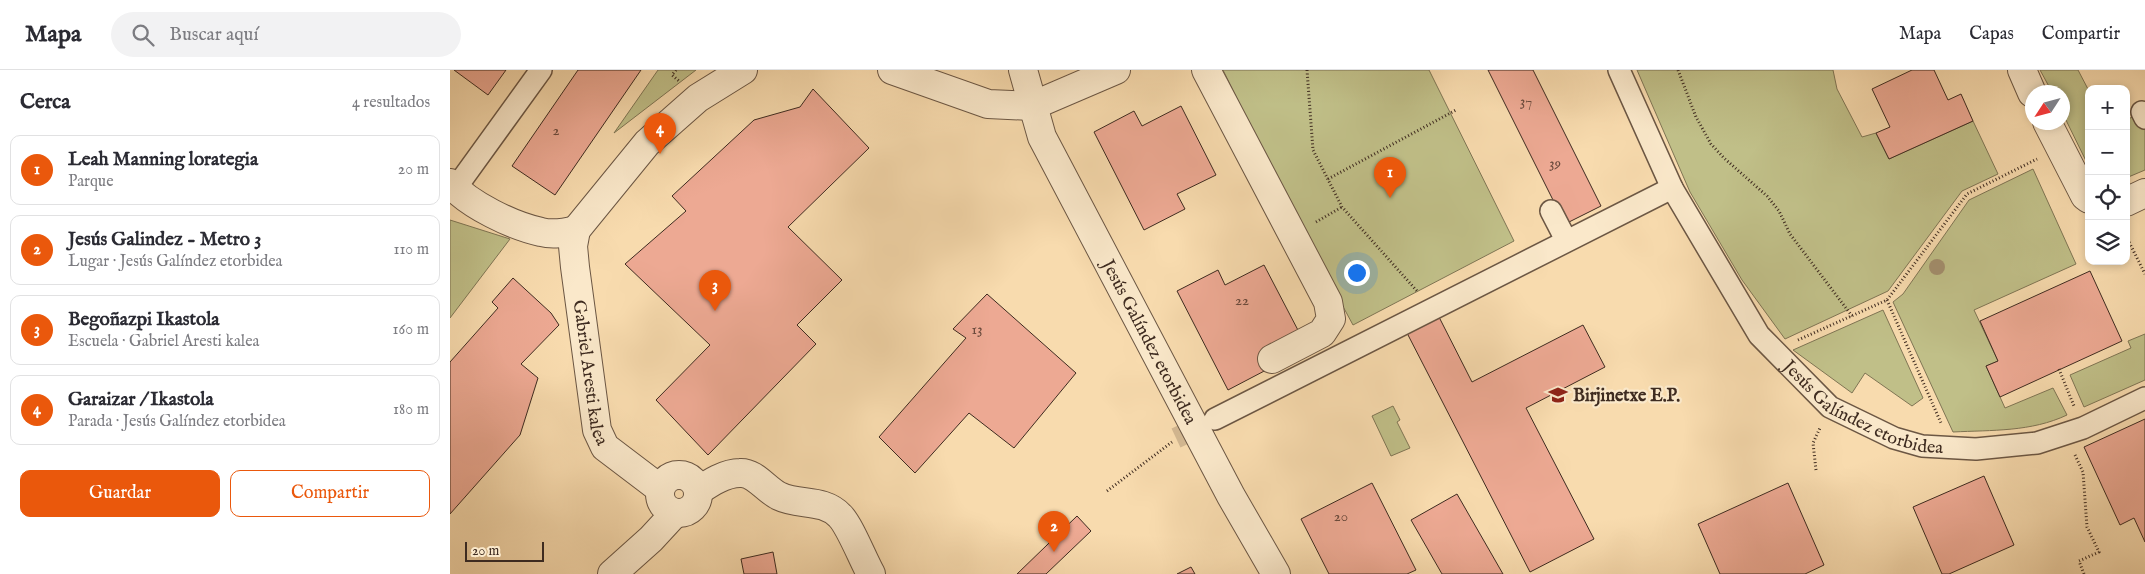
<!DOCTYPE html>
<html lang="es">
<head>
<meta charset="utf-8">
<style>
  body { margin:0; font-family:"IM FELL English",serif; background:#f2f2f3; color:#2b2b33 }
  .controls { position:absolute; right:15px; top:15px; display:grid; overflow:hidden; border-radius:10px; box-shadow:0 2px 8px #0003 }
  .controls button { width:45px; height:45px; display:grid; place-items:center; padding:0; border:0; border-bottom:1px solid #e1e1e2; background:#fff; color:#2b2b33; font:25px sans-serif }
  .compass { position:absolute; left:1575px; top:15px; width:45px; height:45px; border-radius:50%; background:#fff; box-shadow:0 2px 8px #0003; rotate:234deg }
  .scale { position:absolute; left:15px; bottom:12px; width:79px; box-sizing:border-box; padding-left:5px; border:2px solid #3e2b20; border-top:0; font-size:14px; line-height:18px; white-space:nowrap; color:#3e2b20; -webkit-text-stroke:4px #fae8ca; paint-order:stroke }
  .you { position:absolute; left:906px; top:202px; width:18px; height:18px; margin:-12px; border:4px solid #fff; border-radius:50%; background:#1a73e8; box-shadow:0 0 0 8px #1a73e833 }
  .badge { display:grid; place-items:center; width:32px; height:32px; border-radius:50%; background:#ea580c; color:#fff; font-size:16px; font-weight:700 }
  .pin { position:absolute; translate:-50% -41px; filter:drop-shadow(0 1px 2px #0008) }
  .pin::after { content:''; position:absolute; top:26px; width:18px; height:15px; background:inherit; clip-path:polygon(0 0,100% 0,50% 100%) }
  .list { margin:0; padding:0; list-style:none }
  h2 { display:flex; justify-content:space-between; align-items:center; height:65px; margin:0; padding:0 20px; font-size:21px }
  h2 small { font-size:16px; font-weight:400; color:#7c7c81 }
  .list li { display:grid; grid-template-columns:32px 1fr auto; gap:15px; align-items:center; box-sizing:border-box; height:70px; margin:0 10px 10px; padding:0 10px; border:1px solid #e1e1e2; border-radius:10px }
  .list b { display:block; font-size:19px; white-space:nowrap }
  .list p { margin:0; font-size:16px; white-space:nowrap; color:#7c7c81 }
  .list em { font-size:16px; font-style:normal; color:#7c7c81 }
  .actions { display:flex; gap:10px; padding:15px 20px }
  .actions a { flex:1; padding:11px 0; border:1px solid #ea580c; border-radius:10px; text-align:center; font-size:18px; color:#ea580c }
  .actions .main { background:#ea580c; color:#fff }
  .icon { flex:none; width:28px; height:28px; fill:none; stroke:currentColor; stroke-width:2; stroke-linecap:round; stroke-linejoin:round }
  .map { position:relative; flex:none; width:1695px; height:504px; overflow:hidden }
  header { display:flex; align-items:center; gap:30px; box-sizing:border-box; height:70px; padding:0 25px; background:#fff; border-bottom:1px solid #e1e1e2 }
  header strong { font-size:24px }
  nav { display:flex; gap:28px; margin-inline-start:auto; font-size:18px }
  .search { width:350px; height:45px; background:#f2f2f3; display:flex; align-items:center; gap:12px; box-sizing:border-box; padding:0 18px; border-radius:28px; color:#7c7c81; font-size:19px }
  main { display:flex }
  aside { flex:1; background:#fff }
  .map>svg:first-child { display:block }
</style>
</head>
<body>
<header>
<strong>Mapa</strong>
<div class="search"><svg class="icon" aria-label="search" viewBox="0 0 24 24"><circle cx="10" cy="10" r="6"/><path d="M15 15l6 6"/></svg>Buscar aquí</div>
<nav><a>Mapa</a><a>Capas</a><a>Compartir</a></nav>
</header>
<main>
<aside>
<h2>Cerca<small>4 resultados</small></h2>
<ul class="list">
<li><span class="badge">1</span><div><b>Leah Manning lorategia</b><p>Parque</p></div><em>20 m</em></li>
<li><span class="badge">2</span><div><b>Jesús Galindez - Metro 3</b><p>Lugar · Jesús Galíndez etorbidea</p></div><em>110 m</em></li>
<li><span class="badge">3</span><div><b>Begoñazpi Ikastola</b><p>Escuela · Gabriel Aresti kalea</p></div><em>160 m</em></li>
<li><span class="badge">4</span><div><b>Garaizar / Ikastola</b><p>Parada · Jesús Galíndez etorbidea</p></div><em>180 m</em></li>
</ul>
<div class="actions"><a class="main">Guardar</a><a>Compartir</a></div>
</aside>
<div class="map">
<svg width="1695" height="504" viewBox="0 0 1695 504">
  <rect width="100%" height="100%" fill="#f8dbae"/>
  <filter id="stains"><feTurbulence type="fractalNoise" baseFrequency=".004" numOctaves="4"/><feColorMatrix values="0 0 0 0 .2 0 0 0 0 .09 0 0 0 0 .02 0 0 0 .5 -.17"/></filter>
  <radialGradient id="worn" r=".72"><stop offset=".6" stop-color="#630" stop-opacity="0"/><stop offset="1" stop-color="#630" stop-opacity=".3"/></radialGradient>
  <path fill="#c0bf88" stroke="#7f7554" d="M208,0H246L164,63Z
    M773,0H979L1064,171L903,255L857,170Z
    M1187,0H1383L1387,19L1412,67L1426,63L1439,89L1523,51L1548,104L1512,121L1438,221L1335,269L1292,210L1240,122Z
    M1590,0H1628L1639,21V97L1613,44L1612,22H1602Z
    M1695,41V100L1676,108V50Z
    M1583,99L1626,194L1524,240L1548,291L1536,296L1555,338L1603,318L1617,345C1581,362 1542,360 1503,362L1443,232L1453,224L1519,130Z
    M0,150L60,169L0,248Z
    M1433,240L1473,328L1462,336L1415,303L1402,323L1343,280Z
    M1695,264V310L1634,337L1620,305L1681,278L1678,271Z
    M943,336L950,350L947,352L960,378L941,386L922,346Z"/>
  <path fill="#eda993" stroke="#3e2b20" d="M4,0H56L38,25Z
    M128,0H191L105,125L62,96Z
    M1038,0H1083L1151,136L1115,154Z
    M1462,0H1484L1498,30L1511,24L1523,51L1439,89L1426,63L1440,57L1422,19Z
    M363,19L419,78L338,157L392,210L347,255L366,274L258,385L206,330L260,275L175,194L236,141L222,126L304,50L350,37Z
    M731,36L766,105L727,124L735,139L694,160L644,62L684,41L692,56Z
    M814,195L850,264L820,298L778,320L727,221L768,200L775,215Z
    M1640,201L1672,271L1550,327L1536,296L1548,291L1530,251Z
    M63,208L101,243L109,255L71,294L88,308L70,365L0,444V292L48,238L42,232Z
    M537,224L626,303L564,378L519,343L465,403L429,367L516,268L503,259Z
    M989,247L1022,312L1133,255L1155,297L1076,338L1144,469L1080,502L957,263Z
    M1695,349V472L1684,448L1670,455L1634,377Z
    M1534,406L1564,475L1499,504H1492L1463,437Z
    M922,413L966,500L957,504H879L851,449Z
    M1338,413L1374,495L1355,504H1270L1248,454Z
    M1007,424L1053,504H992L961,450Z
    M627,446L641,461L596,504H567Z
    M323,482L327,504H294L291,489Z
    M741,497L745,504H727Z"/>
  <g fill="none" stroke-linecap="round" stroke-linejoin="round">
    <path stroke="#d3b892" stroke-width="21" stroke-dasharray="21 11" stroke-linecap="butt" d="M726,368L758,353"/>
    <g stroke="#6c5744" stroke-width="24">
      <g id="pedestrian">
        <path id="s1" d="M1169,0L1222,118L1309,265L1380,337L1444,368L1472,376L1526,379L1587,373L1633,358L1695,328"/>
        <path d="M1692,42L1695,48"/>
        <path d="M5,119L91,0"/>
        <path d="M1101,141L1116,170"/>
        <path d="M765,349L1222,118"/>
      </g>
    </g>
    <g stroke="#6c5744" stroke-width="30">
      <g id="minor">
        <path d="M442,0L538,34L582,36L666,0"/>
        <path id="s2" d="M573,0L592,67L781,426L826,504"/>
        <path d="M756,0L878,232L881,249L872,263L822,289"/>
        <path d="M1572,0L1582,23"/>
        <path d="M1597,52L1635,126L1639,129"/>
        <path d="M0,113C19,135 63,156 91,162C103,165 114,163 126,160"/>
        <path d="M1676,132L1695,123"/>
        <path id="s3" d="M126,160L123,176L125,197L147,360L155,377L209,418"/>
        <path d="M126,160L197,73L248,28L293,0"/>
        <circle cx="229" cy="424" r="19"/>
        <path d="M248,421C260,413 275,403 290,403C305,402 316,420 329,426C349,436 373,428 390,446C400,456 413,490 421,504"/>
        <path d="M162,504L201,469L225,443"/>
      </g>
    </g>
    <path stroke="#3e2b20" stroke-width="3" stroke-dasharray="1 2.5" stroke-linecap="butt" d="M226,0L222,5L229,11
      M857,0L863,80L892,137L967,221
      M1228,0L1246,47L1261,74L1274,88L1317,126L1329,141L1340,164L1402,246
      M878,109L1006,40
      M866,152L892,137
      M1676,166L1695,204
      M1437,230L1491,353
      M1348,270L1437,230L1517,124L1587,89
      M1609,299L1624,336
      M1625,385L1633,402L1637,457L1649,482L1629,491L1634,504
      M1366,400L1363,373L1370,358
      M657,421L722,372"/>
    <use href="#pedestrian" stroke="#fae8ca" stroke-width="21"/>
    <use href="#minor" stroke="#fae8ca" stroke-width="28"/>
  </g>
  <circle fill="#a38f6e" cx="1487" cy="197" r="8"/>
  <defs>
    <g id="school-bare" transform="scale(1.5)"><path d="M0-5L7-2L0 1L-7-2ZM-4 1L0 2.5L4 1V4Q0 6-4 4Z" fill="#8f2418" stroke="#fae8ca" stroke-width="2.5" paint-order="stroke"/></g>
  </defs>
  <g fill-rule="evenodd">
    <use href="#school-bare" x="1108" y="325"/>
  </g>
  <g text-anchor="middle" stroke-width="4.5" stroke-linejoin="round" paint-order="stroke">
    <g font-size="15" fill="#6a4a3d">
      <text x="1076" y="36">37</text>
      <text x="106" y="65">2</text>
      <text x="1105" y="98">39</text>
      <text x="792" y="235">22</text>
      <text x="527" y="264">13</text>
      <text x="891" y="451">20</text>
    </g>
    <g font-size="18" fill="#3e2b20" stroke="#fae8ca">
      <text dy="6" stroke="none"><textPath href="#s2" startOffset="301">Jesús Galíndez etorbidea</textPath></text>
      <text dy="6" stroke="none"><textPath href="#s3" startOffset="144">Gabriel Aresti kalea</textPath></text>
      <text dy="6" stroke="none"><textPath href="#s1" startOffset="431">Jesús Galíndez etorbidea</textPath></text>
    </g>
    <g font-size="18" font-weight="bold" fill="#3e2b20" stroke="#fae8ca" text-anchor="start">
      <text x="1123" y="331">Birjinetxe E.P.</text>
    </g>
  </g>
  <rect width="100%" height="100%" filter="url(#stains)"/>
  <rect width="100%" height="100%" fill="url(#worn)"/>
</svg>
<div class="controls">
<button>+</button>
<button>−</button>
<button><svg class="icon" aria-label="locate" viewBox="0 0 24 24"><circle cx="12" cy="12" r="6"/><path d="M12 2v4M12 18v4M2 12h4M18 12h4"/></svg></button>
<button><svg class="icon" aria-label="layers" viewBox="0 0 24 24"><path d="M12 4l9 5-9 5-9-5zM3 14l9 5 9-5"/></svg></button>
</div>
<svg class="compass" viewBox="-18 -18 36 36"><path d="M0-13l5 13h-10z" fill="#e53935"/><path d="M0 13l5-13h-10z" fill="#7c7c81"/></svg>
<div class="scale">20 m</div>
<div class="you"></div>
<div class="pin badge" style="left:940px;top:128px">1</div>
<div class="pin badge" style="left:604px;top:482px">2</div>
<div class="pin badge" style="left:265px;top:241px">3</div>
<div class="pin badge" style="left:210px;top:84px">4</div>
</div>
</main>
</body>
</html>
